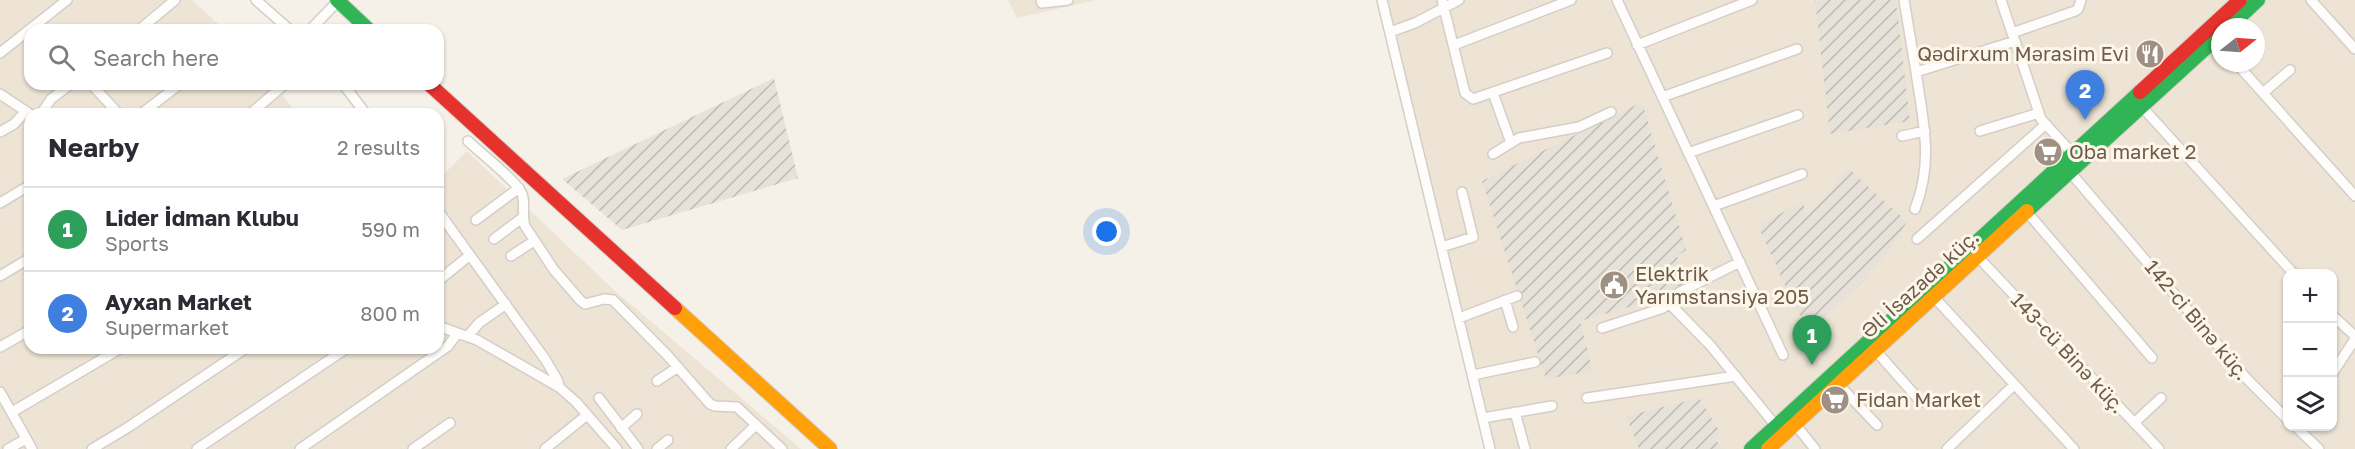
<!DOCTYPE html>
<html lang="en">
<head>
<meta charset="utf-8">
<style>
  body { margin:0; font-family:"Golos Text",sans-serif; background:#f7f7f7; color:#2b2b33 }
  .controls { position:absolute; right:18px; bottom:18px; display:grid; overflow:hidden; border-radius:12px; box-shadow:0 2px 4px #0004 }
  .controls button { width:54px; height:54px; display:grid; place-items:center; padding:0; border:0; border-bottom:2px solid #e1e1e2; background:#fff; color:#2b2b33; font:30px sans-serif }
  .compass { position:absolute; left:2211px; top:18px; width:54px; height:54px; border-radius:50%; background:#fff; box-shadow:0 2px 4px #0004; rotate:73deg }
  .you { position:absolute; left:1107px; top:232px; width:21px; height:21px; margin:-15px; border:4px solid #fff; border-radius:50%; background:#1a73e8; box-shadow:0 0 0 9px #1a73e833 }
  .badge { display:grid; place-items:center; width:39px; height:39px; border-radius:50%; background:#9e9083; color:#fff; font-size:20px; font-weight:700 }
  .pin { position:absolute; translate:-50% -50px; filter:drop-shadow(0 2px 3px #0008) }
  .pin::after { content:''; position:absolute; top:32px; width:21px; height:18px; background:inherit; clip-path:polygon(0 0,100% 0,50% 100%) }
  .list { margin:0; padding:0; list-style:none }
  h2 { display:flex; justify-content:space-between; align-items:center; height:78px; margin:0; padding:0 24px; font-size:26px }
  h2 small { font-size:20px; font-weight:400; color:#7c7c81 }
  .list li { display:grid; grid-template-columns:39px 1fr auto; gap:18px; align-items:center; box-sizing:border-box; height:84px; padding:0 24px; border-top:2px solid #e1e1e2 }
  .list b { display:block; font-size:22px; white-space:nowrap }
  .list p { margin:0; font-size:20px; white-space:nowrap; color:#7c7c81 }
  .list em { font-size:20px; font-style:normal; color:#7c7c81 }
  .icon { flex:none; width:33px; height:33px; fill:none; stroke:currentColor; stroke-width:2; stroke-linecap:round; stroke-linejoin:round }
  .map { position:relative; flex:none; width:2355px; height:449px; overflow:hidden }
  .search { position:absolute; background:#fff; box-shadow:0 2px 4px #0004; left:24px; top:24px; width:420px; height:66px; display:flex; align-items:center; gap:15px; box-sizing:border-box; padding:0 21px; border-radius:18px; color:#7c7c81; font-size:22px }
  .panel { position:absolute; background:#fff; box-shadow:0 2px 4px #0004; left:24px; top:108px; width:420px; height:246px; border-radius:18px }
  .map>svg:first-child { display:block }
</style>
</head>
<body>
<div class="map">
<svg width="2355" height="449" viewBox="0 0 2355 449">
  <defs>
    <pattern id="industrial-furrows" width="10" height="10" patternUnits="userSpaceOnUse" patternTransform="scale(1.5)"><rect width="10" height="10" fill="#e6e1d9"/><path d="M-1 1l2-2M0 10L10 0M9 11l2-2" fill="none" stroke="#bfb9b2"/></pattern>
  </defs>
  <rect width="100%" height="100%" fill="#f5f1e8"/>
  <path fill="#ede4d6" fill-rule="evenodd" d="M0,0H192L225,30H30V84H274L297,114H30V348H438V180L467,151L614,290L801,449H0Z
    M1008,0H1096L1017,18Z
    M1386,0H2355V449H1496ZM2220,27H2256V63H2220ZM2288,274H2332V426H2288Z"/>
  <path fill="url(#industrial-furrows)" d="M1815,0H1896L1910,121L1830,134Z
    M774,78L798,178L622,230L562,179Z
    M1642,102L1686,250L1677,256L1689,281L1654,300L1580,321L1593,371L1546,379L1482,181Z
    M1849,169L1907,222L1887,253L1864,280L1810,332L1792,300L1758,226L1803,201L1806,217Z
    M1699,398L1721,433L1714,439L1724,449H1639L1626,416Z"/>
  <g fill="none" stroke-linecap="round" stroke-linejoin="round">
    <g stroke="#d3cec7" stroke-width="12">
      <path id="street" d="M256,0L290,30
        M1041,0L1042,3L1068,0
        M1382,0L1490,449
        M1442,0L1465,93L1473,99L1607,53
        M1617,0L1783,355
        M1904,0L1916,72L2015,41L2012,33L2075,11L2078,9L2081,0
        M2001,0L2012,33
        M2311,0L2355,49
        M139,30L175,0
        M310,30L338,1
        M1390,32L1415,23L1459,0
        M2015,41L2041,119L2073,154
        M1454,45L1571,0
        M1637,45L1752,0
        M0,53L67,0
        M2236,63L2355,196
        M91,84L119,114
        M343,84L366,114
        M1493,93L1511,143
        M2263,93L2290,70
        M0,94L30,114
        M1662,97L1797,49
        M2142,107L2294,274
        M41,114L51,99L71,84
        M141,114L180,84
        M250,114L285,84
        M1980,131L2039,113
        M0,132L14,124L25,112
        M1902,136L1925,131
        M468,141C479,152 517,181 522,194C526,204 521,215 525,226L554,270L580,300L585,304L604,299L613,300L668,356L710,404L715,406L737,407L782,449
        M1688,153L1798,115
        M1493,154L1519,138L1579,127L1611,112
        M2070,172L2246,378L2288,420
        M0,203L30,185
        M1714,206L1802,174
        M1915,209C1934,161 1923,121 1916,72
        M438,211L545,359L558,381L559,387
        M2027,212L2152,358
        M476,220L519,188
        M494,239L522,218
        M1917,239L2046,124
        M1442,247L1473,237L1462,192
        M511,256L534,241
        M1978,257L2159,449
        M0,276L30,258
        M438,281L470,255
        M1934,297L2074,449
        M1505,300L1513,327
        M1669,303L1710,345L1776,426
        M2332,315L2355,336
        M1459,318L1517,296
        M438,326L477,340L559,387L576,402L617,449
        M1602,328L1663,308L1680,292L1740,262
        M468,336L479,323L506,304
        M0,347L30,330
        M1876,351L1921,402
        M2332,374L2355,339
        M1473,375L1535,362
        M657,381L678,367
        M1838,384L1877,425
        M0,392L32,449
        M599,398L638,449
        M1587,398L1736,376
        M12,412L121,348
        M1515,412L1525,449
        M1483,418L1552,406
        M2134,423L2161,398
        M1795,424L1815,449
        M2295,426L2319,449
        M621,428L637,414
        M8,449L26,439
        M92,449L127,428L246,348
        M197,449L347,348
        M300,449L448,346L457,334
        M413,449L450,423
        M545,449L587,415
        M657,449L668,440
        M731,449L756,425
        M1947,449L2014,385"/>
    </g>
    <g stroke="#d4cec7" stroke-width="16">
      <path id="fast" d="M337,0L369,30
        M2229,27L2258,0
        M2027,211L2220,35
        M1751,449L2140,92"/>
    </g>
    <g stroke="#d4cec7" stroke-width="16">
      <path id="slow" d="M675,308L830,449
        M1768,449L2027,211"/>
    </g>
    <g stroke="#d4cec7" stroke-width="16">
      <path id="jam" d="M429,84L675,308
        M2140,92L2240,0"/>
    </g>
    <use href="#street" stroke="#fefdfc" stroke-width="9"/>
    <use href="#fast" stroke="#30b455" stroke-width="14"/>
    <use href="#slow" stroke="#ff9f0a" stroke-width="14"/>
    <use href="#jam" stroke="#e5322d" stroke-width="14"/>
  </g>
  <defs>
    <g id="restaurant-disc" transform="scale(1.5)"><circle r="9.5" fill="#9e9083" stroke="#fdf7e9"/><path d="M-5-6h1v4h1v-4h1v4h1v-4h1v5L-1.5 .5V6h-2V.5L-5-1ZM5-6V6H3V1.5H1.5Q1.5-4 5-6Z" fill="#fff"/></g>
    <g id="supermarket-disc" transform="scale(1.5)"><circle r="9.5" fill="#9e9083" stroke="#fdf7e9"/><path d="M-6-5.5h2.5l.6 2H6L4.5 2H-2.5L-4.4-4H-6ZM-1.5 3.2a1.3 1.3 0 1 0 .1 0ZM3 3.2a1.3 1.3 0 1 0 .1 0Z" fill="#fff"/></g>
    <g id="civic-disc" transform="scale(1.5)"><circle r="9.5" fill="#9e9083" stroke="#fdf7e9"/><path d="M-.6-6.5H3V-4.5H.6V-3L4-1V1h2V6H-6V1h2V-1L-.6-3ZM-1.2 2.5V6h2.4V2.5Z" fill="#fff"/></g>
  </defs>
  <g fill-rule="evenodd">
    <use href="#restaurant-disc" x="2150" y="54"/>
    <use href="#supermarket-disc" x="2048" y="152"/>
    <use href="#civic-disc" x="1614" y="285"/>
    <use href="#supermarket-disc" x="1835" y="400"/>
  </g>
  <g text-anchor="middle" stroke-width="6" stroke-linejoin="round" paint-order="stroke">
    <g font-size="20" fill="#6f5b4c" stroke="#fdf7e9" text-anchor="start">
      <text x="2129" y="61" text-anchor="end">Qədirxum Mərasim Evi</text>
      <text x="2069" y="159">Oba market 2</text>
      <text x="1635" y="281">Elektrik<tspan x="1635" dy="23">Yarımstansiya 205</tspan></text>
      <text x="1856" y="407">Fidan Market</text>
    </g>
    <g font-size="20" fill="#6f5b4c" stroke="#fdf7e9">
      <text transform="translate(1920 284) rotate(-42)" y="7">Əli İsazadə küç.</text>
      <text transform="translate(2197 320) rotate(50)" y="7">142-ci Binə küç.</text>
      <text transform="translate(2068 353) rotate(47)" y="7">143-cü Binə küç.</text>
    </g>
  </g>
</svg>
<div class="controls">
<button>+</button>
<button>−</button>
<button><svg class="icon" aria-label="layers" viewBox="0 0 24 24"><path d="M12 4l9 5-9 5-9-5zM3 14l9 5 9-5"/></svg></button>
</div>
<svg class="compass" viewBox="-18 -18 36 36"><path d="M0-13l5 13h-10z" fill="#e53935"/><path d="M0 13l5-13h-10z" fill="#7c7c81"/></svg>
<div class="you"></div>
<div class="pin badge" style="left:1812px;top:365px;background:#2e9e5b">1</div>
<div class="pin badge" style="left:2085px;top:120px;background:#3f7fe0">2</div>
<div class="search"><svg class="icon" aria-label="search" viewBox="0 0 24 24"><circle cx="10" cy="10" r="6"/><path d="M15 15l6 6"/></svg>Search here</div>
<section class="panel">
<h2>Nearby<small>2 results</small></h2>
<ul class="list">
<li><span class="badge" style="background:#2e9e5b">1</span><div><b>Lider İdman Klubu</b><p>Sports</p></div><em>590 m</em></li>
<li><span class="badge" style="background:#3f7fe0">2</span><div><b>Ayxan Market</b><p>Supermarket</p></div><em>800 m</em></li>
</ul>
</section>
</div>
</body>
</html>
